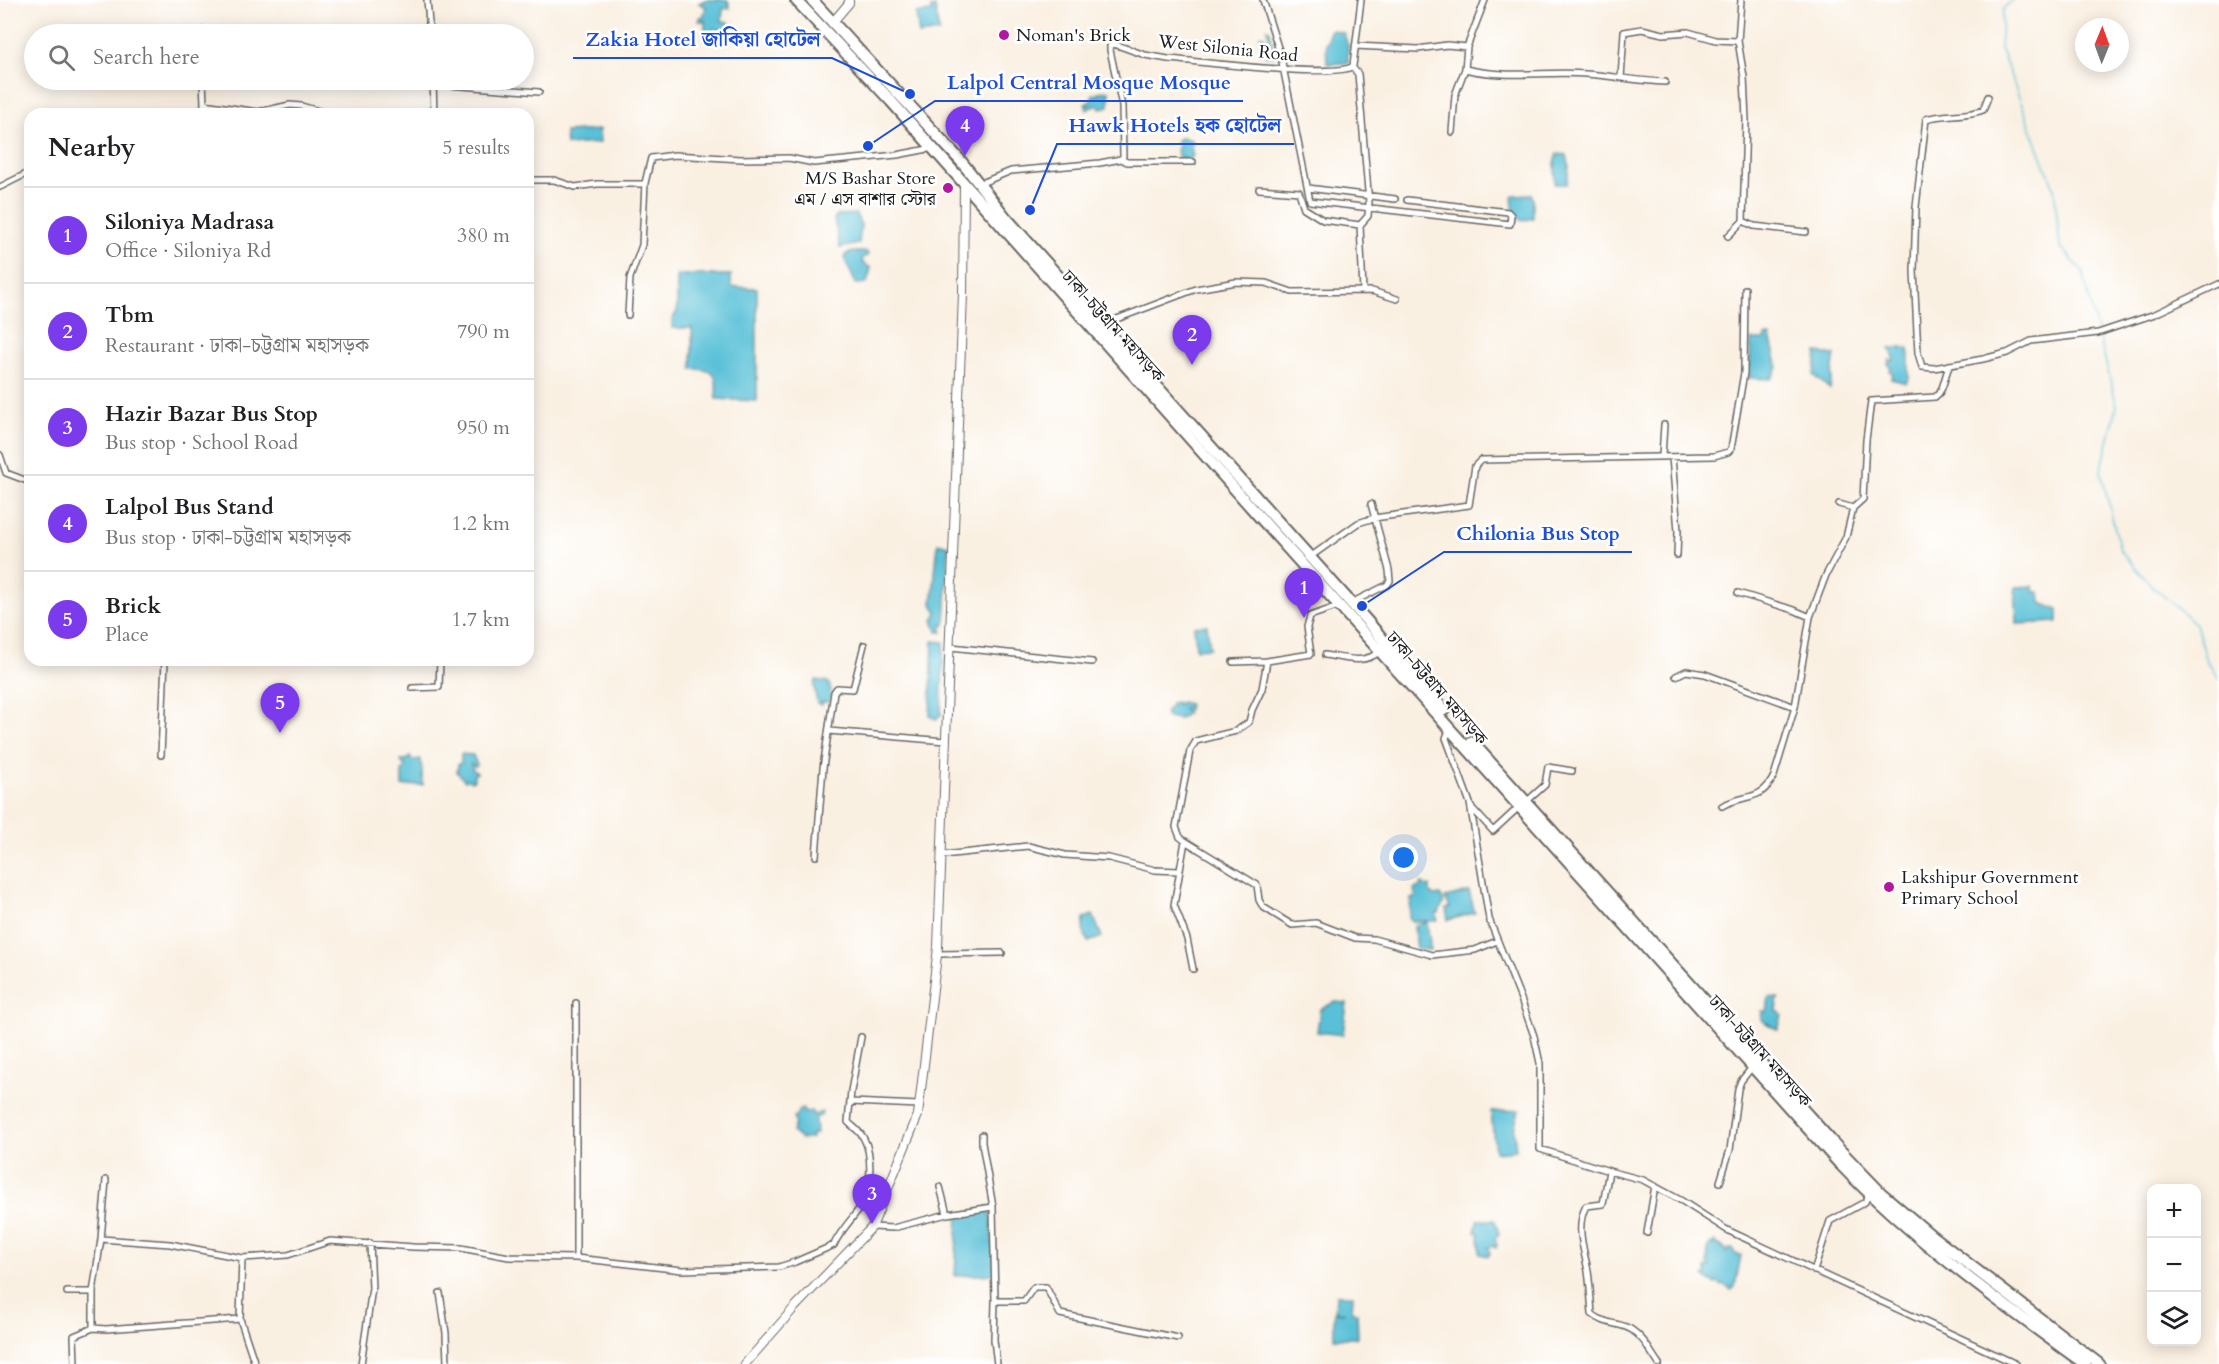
<!DOCTYPE html>
<html lang="en">
<head>
<meta charset="utf-8">
<style>
  body { margin:0; font-family:Cardo,"Noto Serif Bengali",serif; background:#f2f2f2; color:#202124 }
  .controls { position:absolute; right:18px; bottom:18px; display:grid; overflow:hidden; border-radius:12px; box-shadow:0 3px 15px #0003 }
  .controls button { width:54px; height:54px; display:grid; place-items:center; padding:0; border:0; border-bottom:2px solid #e0e0e0; background:#fff; color:#202124; font:30px sans-serif }
  .compass { position:absolute; left:2075px; top:18px; width:54px; height:54px; border-radius:50%; background:#fff; box-shadow:0 3px 15px #0003; rotate:1deg }
  .you { position:absolute; left:1404px; top:858px; width:21px; height:21px; margin:-15px; border:4px solid #fff; border-radius:50%; background:#1a73e8; box-shadow:0 0 0 9px #1a73e833 }
  .badge { display:grid; place-items:center; width:39px; height:39px; border-radius:50%; background:#7c3aed; color:#fff; font-size:20px; font-weight:700 }
  .pin { position:absolute; translate:-50% -50px; filter:drop-shadow(0 2px 3px #0008) }
  .pin::after { content:''; position:absolute; top:32px; width:21px; height:18px; background:inherit; clip-path:polygon(0 0,100% 0,50% 100%) }
  .list { margin:0; padding:0; list-style:none }
  h2 { display:flex; justify-content:space-between; align-items:center; height:78px; margin:0; padding:0 24px; font-size:26px }
  h2 small { font-size:20px; font-weight:400; color:#757577 }
  .list li { display:grid; grid-template-columns:39px 1fr auto; gap:18px; align-items:center; box-sizing:border-box; height:96px; padding:0 24px; border-top:2px solid #e0e0e0 }
  .list b { display:block; font-size:22px; white-space:nowrap }
  .list p { margin:0; font-size:20px; white-space:nowrap; color:#757577 }
  .list em { font-size:20px; font-style:normal; color:#757577 }
  .icon { flex:none; width:33px; height:33px; fill:none; stroke:currentColor; stroke-width:2; stroke-linecap:round; stroke-linejoin:round }
  .map { position:relative; flex:none; width:2219px; height:1364px; overflow:hidden }
  .search { position:absolute; background:#fff; box-shadow:0 3px 15px #0003; left:24px; top:24px; width:510px; height:66px; display:flex; align-items:center; gap:15px; box-sizing:border-box; padding:0 21px; border-radius:33px; color:#757577; font-size:22px }
  .panel { position:absolute; background:#fff; box-shadow:0 3px 15px #0003; left:24px; top:108px; width:510px; height:558px; border-radius:18px }
  .map>svg:first-child { display:block }
</style>
</head>
<body>
<div class="map">
<svg width="2219" height="1364" viewBox="0 0 2219 1364">
  <rect width="100%" height="100%" fill="#fff"/>
  <filter id="ink" filterUnits="userSpaceOnUse"><feTurbulence type="fractalNoise" baseFrequency=".0167" numOctaves="2"/><feDisplacementMap in="SourceGraphic" scale="12" xChannelSelector="R" yChannelSelector="G"/><feConvolveMatrix kernelMatrix="1 2 1 2 8 2 1 2 1" color-interpolation-filters="sRGB"/></filter>
  <filter id="wash" filterUnits="userSpaceOnUse"><feTurbulence type="fractalNoise" baseFrequency=".008" numOctaves="4" result="noise"/><feDisplacementMap in="SourceGraphic" scale="24" xChannelSelector="R" yChannelSelector="G"/><feGaussianBlur stdDeviation="1.35" result="paint"/><feColorMatrix in="noise" values="0 0 0 0 0 0 0 0 0 0 0 0 0 0 0 0 0 1.4 0 .05"/><feComposite in="paint" operator="in"/></filter>
  <g filter="url(#wash)">
    <rect width="100%" height="100%" fill="#faf0e2"/>
    <path fill="#59c0d7" stroke="#3a6e7a" stroke-width="1.5" d="M705,0H728L730,8L723,9L722,21L729,22V35L723,34L720,29H713L712,34L709,35L705,33V21H699V17H703L706,7L699,3Z
      M935,7L939,32L919,35L916,14L931,12V8Z
      M1267,29L1270,30L1276,57L1267,56L1261,52L1260,35L1264,36L1267,43L1270,42Z
      M1332,30L1344,33L1348,46V63L1327,64L1326,42L1328,41L1329,31Z
      M1109,91V106L1100,109L1099,106L1095,105L1087,110L1085,104L1089,105L1087,103L1091,101L1093,94L1098,95V92Z
      M599,130L600,143L566,145L565,132Z
      M1182,137L1193,141L1191,147L1193,156L1190,157V160L1186,161L1183,157L1181,159L1178,157L1177,147L1180,146L1176,141Z
      M1557,154L1567,155L1569,165L1567,184H1555V160Z
      M1531,194L1533,199V218L1522,221L1514,213L1512,197L1514,195Z
      M856,214L861,225L859,244L840,248L834,219L838,215Z
      M853,252H867L868,255L862,259L863,263L871,268L867,283L856,284L844,258L846,254Z
      M677,275H731V287L757,288V401L716,399C717,376 718,369 692,369V328H672V320L677,311Z
      M1765,336H1770L1778,368L1771,379L1749,378L1751,340H1764Z
      M1889,348H1909V379L1906,383L1891,379L1893,374L1890,371L1891,367L1888,364L1889,360L1893,361L1894,357Z
      M1817,353L1835,355L1830,389L1814,376Z
      M938,543L949,546L945,625H942V632H937L933,620L937,612L932,604Z
      M2033,586L2034,592H2040L2041,603L2058,610V622L2017,624L2015,587Z
      M1207,625L1210,648L1196,649L1194,626Z
      M933,641L944,642L941,715L936,719L930,716Z
      M816,680L828,682L831,689L830,702H823L821,705L817,703L814,686Z
      M1176,702L1177,704L1181,702L1189,704L1188,709L1183,708L1187,713L1180,719L1166,717V711L1171,706V703Z
      M461,754L473,755L477,765L475,767L471,764L472,769L477,773L474,774V780L471,781L468,779L465,781L457,772L458,764L461,763Z
      M410,756L412,760L421,759L423,785L402,786V772L405,767L401,761L408,759Z
      M1421,883L1427,887L1430,886V892L1434,896L1440,895L1444,902L1439,913L1436,914L1438,921H1413L1409,918L1411,899L1416,897L1414,889L1420,887Z
      M1469,892L1475,913L1448,920L1446,909L1450,908L1445,898Z
      M1093,915L1102,937L1088,942L1083,930L1084,918Z
      M1427,922L1430,944L1429,945L1430,950L1417,949L1414,927L1415,925Z
      M1769,997L1779,998L1776,1002L1778,1006L1776,1009L1782,1015L1778,1030L1761,1020L1762,1011L1767,1012Z
      M1335,1002L1347,1003L1343,1035L1317,1032L1320,1009Z
      M803,1109L804,1113L811,1111L814,1115L822,1112L821,1116L815,1118L816,1134H812V1138L801,1139L792,1132L795,1123L794,1118L798,1113V1110Z
      M1519,1110L1514,1129L1516,1150L1495,1152L1491,1112Z
      M990,1207L995,1274L955,1276L958,1215Z
      M1478,1220H1495L1499,1234L1495,1239L1497,1245L1496,1248L1492,1246L1489,1247L1490,1254L1488,1256L1480,1254L1479,1233L1475,1232Z
      M1714,1242L1726,1249V1252H1728L1729,1249H1733L1735,1254L1741,1255L1735,1287L1731,1290L1724,1284L1722,1286L1718,1283L1715,1284L1704,1277L1706,1276V1267L1710,1266L1707,1263L1708,1247L1711,1244L1714,1245Z
      M1336,1295H1353L1352,1312H1357L1358,1338H1334V1312H1345L1335,1311Z"/>
    <g fill="none" stroke-linecap="round" stroke-linejoin="round">
      <path stroke="#59c0d7" stroke-width="1.5" d="M2012,0L2003,9L2000,48L2054,188L2060,246L2083,272L2097,331
        M2099,336L2117,406L2101,471L2120,550L2150,584L2196,624L2207,661L2219,679"/>
    </g>
  </g>
  <g filter="url(#ink)">
    <g fill="none" stroke-linecap="round" stroke-linejoin="round">
      <g stroke="#6a6661" stroke-width="8">
        <path id="street" d="M427,0L429,23L427,34
          M1263,0L1281,57L1310,201L1510,224L1511,215L1508,212L1407,200
          M205,34V30
          M1355,46L1418,49L1447,45L1467,47
          M1352,67L1358,74L1369,203L1368,216L1360,225L1363,291
          M1465,69C1507,79 1544,71 1586,74C1612,76 1638,81 1665,82
          M1621,78L1624,32L1642,29L1663,34L1688,32L1716,40L1738,41
          M433,80L434,114
          M435,84L539,92
          M1988,97L1983,110C1965,117 1945,113 1926,119L1916,207L1914,271L1918,353L1922,367L1934,368L1983,359L2007,353L2031,341L2098,333L2155,314L2219,284
          M204,104L258,112L290,105L301,106L330,114
          M202,114L204,104L203,80
          M1452,132L1455,95L1465,69L1467,47L1485,0
          M1121,159L1127,162H1193
          M528,180H554L575,187L597,184H643L645,183L651,158L675,155L741,159L789,158L814,163L897,155L928,149
          M984,182L1011,171L1100,163L1121,159L1123,156L1122,106L1110,50V46L1114,44L1145,55L1168,59C1196,61 1338,79 1353,66L1361,0
          M0,187L30,172
          M1308,188L1395,199
          M1259,189L1299,192L1304,208L1323,220L1360,225
          M1743,221L1754,226L1806,232
          M1728,236L1743,221L1746,120L1744,77L1738,41L1741,0
          M628,315L630,278L642,245L645,183
          M1101,325L1196,289L1236,282L1266,283L1292,292L1372,291L1397,299
          M0,455L6,473L30,482
          M1662,456L1664,425
          M1672,457L1678,531L1677,555
          M1839,504L1853,508
          M1310,557L1358,523L1374,518L1469,505L1475,466L1481,460L1714,456L1728,452L1731,449L1744,373L1745,289
          M1738,593L1794,610L1810,617
          M1351,603L1387,585L1390,581L1389,570L1371,504
          M1339,606L1310,616L1307,627L1311,654L1267,661L1262,689L1252,710L1249,722L1236,731L1196,741L1190,751L1176,827L1180,837L1185,841L1257,885L1259,900L1263,907L1292,925L1316,923L1355,938L1374,939L1432,955L1475,950L1497,941
          M951,647L1092,662
          M1325,655C1344,658 1365,665 1380,651
          M1233,662L1267,661
          M1676,676L1686,671L1705,674L1795,707
          M412,688L439,687L440,660
          M1450,728L1446,738L1470,803L1489,919L1521,999L1534,1036L1540,1063V1149L1609,1171L1643,1180L1682,1201L1727,1230L2016,1364
          M829,731L945,741
          M161,755L165,660
          M1526,802L1545,785L1548,767L1572,771
          M1722,806C1743,794 1762,802 1774,776L1795,707L1810,617L1826,575L1846,537L1853,508L1863,499L1866,440L1871,401L1935,397C1945,390 1944,375 1950,365
          M1471,807L1493,831L1519,807
          M1185,841L1174,905L1187,939L1193,969
          M943,855L1028,846L1065,855L1109,858L1155,870L1179,871
          M816,856L823,768L834,692L837,688L853,689L864,645
          M937,954L1002,953
          M576,1003V1258
          M851,1102L919,1105
          M982,1135V1143L993,1207L995,1301L994,1340L997,1364
          M1609,1171L1603,1204L1586,1206C1575,1227 1584,1249 1588,1271C1590,1285 1591,1300 1592,1314C1607,1326 1620,1322 1632,1330C1645,1339 1650,1352 1659,1364
          M1720,1182L1730,1150L1738,1089L1741,1081L1753,1066
          M940,1187L947,1214L993,1207
          M872,1227L893,1228L947,1214
          M1647,1233L1655,1186
          M101,1239L170,1244L242,1258L288,1255L330,1241L413,1247L461,1248L509,1257L576,1258L682,1270L779,1267L795,1262L834,1245C838,1233 856,1215 863,1203C872,1189 872,1153 864,1139C861,1132 853,1127 848,1122L851,1091L861,1037
          M242,1258L240,1319L255,1364
          M1814,1271L1830,1221L1865,1202L1869,1194
          M67,1292H93
          M440,1293L446,1333L447,1364
          M995,1301H1024L1034,1287H1046L1060,1314L1178,1338
          M93,1328V1292L101,1239L106,1180
          M75,1364L74,1336L93,1328L106,1329L240,1319
          M361,1364L372,1288L370,1243"/>
      </g>
      <g stroke="#6a6661" stroke-width="10">
        <path id="secondary" d="M832,23L849,3V0
          M745,1364L795,1307L872,1227L918,1115L938,947L963,294L964,188"/>
      </g>
      <g stroke="#6a6661" stroke-width="14">
        <path id="highway" d="M796,0L891,101L1257,514L1839,1163C1912,1239 1999,1302 2085,1364
          M812,0L960,160L1007,219L1367,621L1444,710
          M1472,742L1833,1143L1881,1193L1933,1237L2099,1364"/>
      </g>
      <use href="#street" stroke="#fff" stroke-width="5"/>
      <use href="#secondary" stroke="#fff" stroke-width="8"/>
      <use href="#highway" stroke="#fff" stroke-width="10"/>
    </g>
  </g>
  <g fill="#b5179e" stroke="#fff" stroke-width="2">
    <circle cx="1004" cy="35" r="6"/>
    <circle cx="948" cy="188" r="6"/>
    <circle cx="1889" cy="887" r="6"/>
  </g>
  <g text-anchor="middle" stroke-width="5" stroke-linejoin="round" paint-order="stroke">
    <g font-size="18" fill="#1c1c1c" stroke="#fff" text-anchor="start">
      <text x="1016" y="41">Noman's Brick</text>
      <text x="936" y="184" text-anchor="end">M/S Bashar Store<tspan x="936" dy="21">এম / এস বাশার স্টোর</tspan></text>
      <text x="1901" y="883">Lakshipur Government<tspan x="1901" dy="21">Primary School</tspan></text>
    </g>
    <g font-size="18" fill="#1c1c1c" stroke="#fff">
      <text transform="translate(1228 48) rotate(6)" y="6">West Silonia Road</text>
      <text transform="translate(1113 326) rotate(48)" y="6">ঢাকা-চট্টগ্রাম মহাসড়ক</text>
      <text transform="translate(1437 688) rotate(49)" y="6">ঢাকা-চট্টগ্রাম মহাসড়ক</text>
      <text transform="translate(1760 1051) rotate(48)" y="6">ঢাকা-চট্টগ্রাম মহাসড়ক</text>
    </g>
  </g>
  <path fill="none" stroke="#1d4ed8" stroke-width="2" d="M910 94L832 58H573M868 146L935 101H1243M1030 210L1057 144H1294M1362 606L1444 552H1632"/>
  <g fill="#1d4ed8" stroke="#fff" stroke-width="2">
    <circle cx="910" cy="94" r="6"/>
    <circle cx="868" cy="146" r="6"/>
    <circle cx="1030" cy="210" r="6"/>
    <circle cx="1362" cy="606" r="6"/>
  </g>
  <g font-size="20" text-anchor="middle" font-weight="bold" fill="#1d4ed8" stroke="#fff" stroke-width="5" stroke-linejoin="round" paint-order="stroke">
    <text x="703" y="46">Zakia Hotel জাকিয়া হোটেল</text>
    <text x="1089" y="89">Lalpol Central Mosque Mosque</text>
    <text x="1175" y="132">Hawk Hotels হক হোটেল</text>
    <text x="1538" y="540">Chilonia Bus Stop</text>
  </g>
</svg>
<div class="controls">
<button>+</button>
<button>−</button>
<button><svg class="icon" aria-label="layers" viewBox="0 0 24 24"><path d="M12 4l9 5-9 5-9-5zM3 14l9 5 9-5"/></svg></button>
</div>
<svg class="compass" viewBox="-18 -18 36 36"><path d="M0-13l5 13h-10z" fill="#e53935"/><path d="M0 13l5-13h-10z" fill="#757577"/></svg>
<div class="you"></div>
<div class="pin badge" style="left:1304px;top:618px">1</div>
<div class="pin badge" style="left:1192px;top:365px">2</div>
<div class="pin badge" style="left:872px;top:1224px">3</div>
<div class="pin badge" style="left:965px;top:156px">4</div>
<div class="pin badge" style="left:280px;top:733px">5</div>
<div class="search"><svg class="icon" aria-label="search" viewBox="0 0 24 24"><circle cx="10" cy="10" r="6"/><path d="M15 15l6 6"/></svg>Search here</div>
<section class="panel">
<h2>Nearby<small>5 results</small></h2>
<ul class="list">
<li><span class="badge">1</span><div><b>Siloniya Madrasa</b><p>Office · Siloniya Rd</p></div><em>380 m</em></li>
<li><span class="badge">2</span><div><b>Tbm</b><p>Restaurant · ঢাকা-চট্টগ্রাম মহাসড়ক</p></div><em>790 m</em></li>
<li><span class="badge">3</span><div><b>Hazir Bazar Bus Stop</b><p>Bus stop · School Road</p></div><em>950 m</em></li>
<li><span class="badge">4</span><div><b>Lalpol Bus Stand</b><p>Bus stop · ঢাকা-চট্টগ্রাম মহাসড়ক</p></div><em>1.2 km</em></li>
<li><span class="badge">5</span><div><b>Brick</b><p>Place</p></div><em>1.7 km</em></li>
</ul>
</section>
</div>
</body>
</html>
